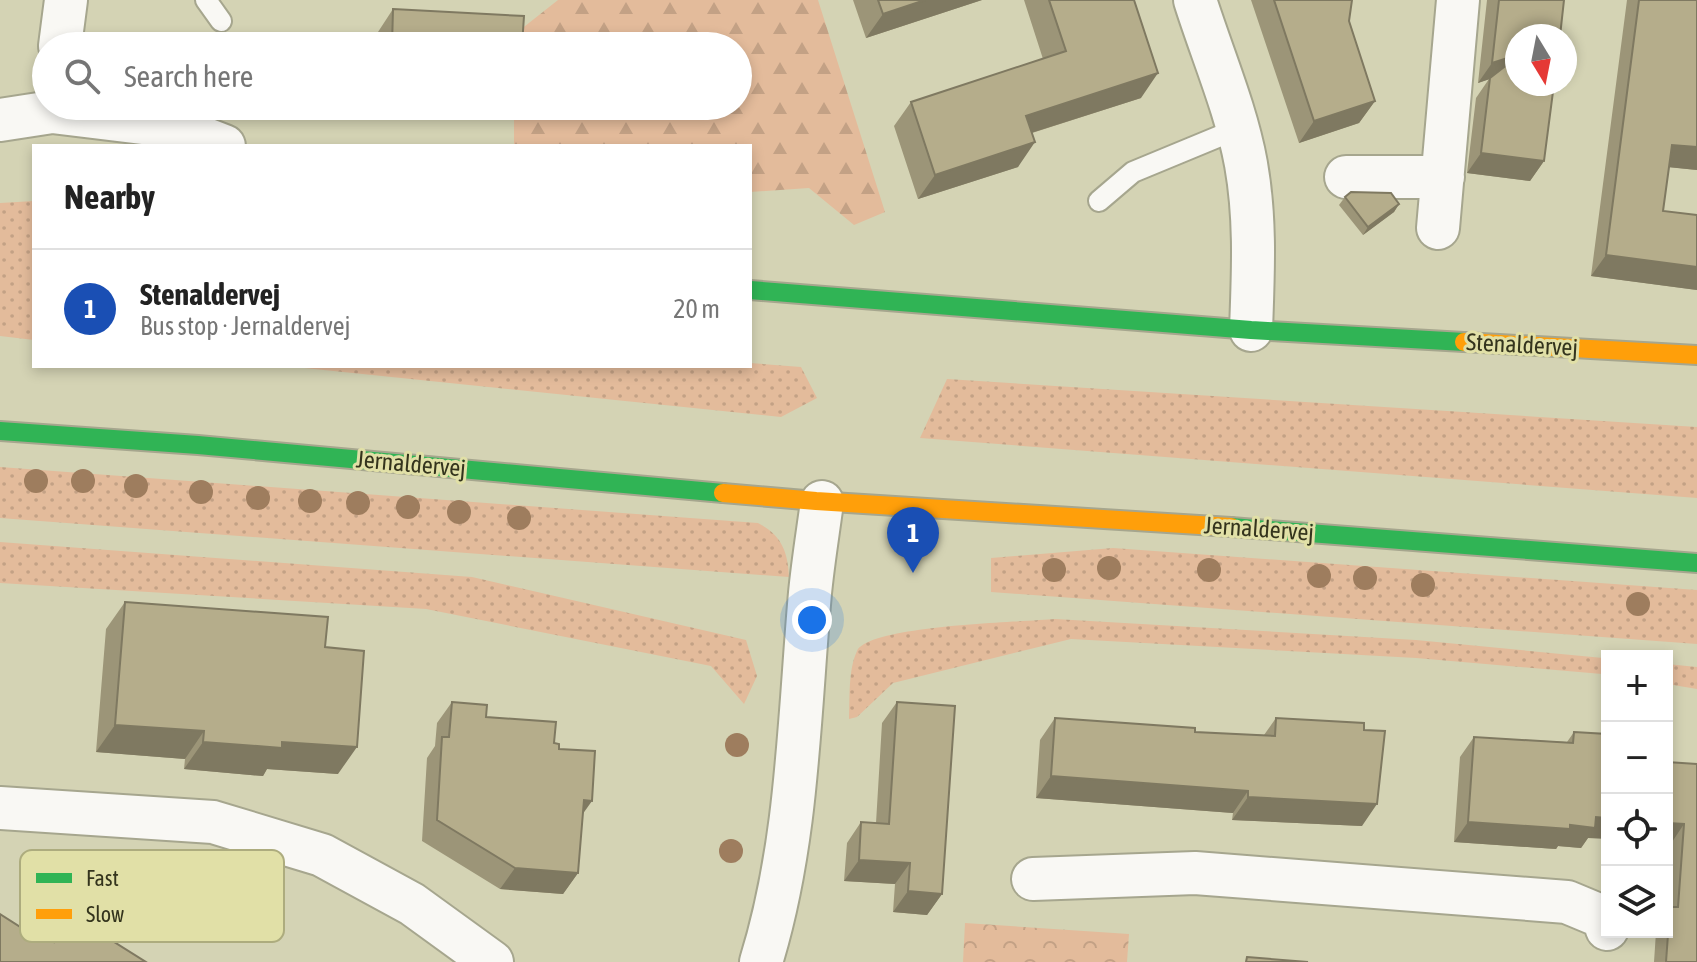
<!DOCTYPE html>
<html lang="en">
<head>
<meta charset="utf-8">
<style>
  body { margin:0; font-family:"Asap Condensed",sans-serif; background:#f2f2f2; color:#222 }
  .controls { position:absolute; right:24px; bottom:24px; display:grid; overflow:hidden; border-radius:0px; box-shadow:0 4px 12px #0003 }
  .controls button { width:72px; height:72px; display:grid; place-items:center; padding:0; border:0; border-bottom:2px solid #e0e0e0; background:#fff; color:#222; font:40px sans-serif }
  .compass { position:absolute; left:1505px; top:24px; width:72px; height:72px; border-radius:50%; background:#fff; box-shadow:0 4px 12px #0003; rotate:170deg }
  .you { position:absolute; left:812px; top:620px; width:28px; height:28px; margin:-20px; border:6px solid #fff; border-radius:50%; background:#1a73e8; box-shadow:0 0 0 12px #1a73e833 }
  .badge { display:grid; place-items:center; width:52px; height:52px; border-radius:50%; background:#db2777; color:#fff; font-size:26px; font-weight:700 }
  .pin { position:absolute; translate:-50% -66px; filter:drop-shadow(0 2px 4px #0008) }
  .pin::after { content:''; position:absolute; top:42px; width:28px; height:24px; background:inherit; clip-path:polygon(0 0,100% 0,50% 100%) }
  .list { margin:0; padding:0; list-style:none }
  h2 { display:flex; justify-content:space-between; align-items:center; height:104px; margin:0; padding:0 32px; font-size:34px }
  h2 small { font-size:26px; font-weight:400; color:#767676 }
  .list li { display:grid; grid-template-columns:52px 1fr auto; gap:24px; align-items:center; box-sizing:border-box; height:120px; padding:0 32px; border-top:2px solid #e0e0e0 }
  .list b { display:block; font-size:30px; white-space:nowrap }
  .list p { margin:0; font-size:26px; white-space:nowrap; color:#767676 }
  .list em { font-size:26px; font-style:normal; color:#767676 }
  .icon { flex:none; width:44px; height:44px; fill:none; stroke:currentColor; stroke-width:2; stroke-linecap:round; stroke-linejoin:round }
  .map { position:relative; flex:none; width:1697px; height:962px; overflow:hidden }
  .search { position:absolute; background:#fff; box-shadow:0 4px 12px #0003; left:32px; top:32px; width:720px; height:88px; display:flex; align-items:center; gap:20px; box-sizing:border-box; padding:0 28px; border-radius:44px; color:#767676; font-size:30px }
  .panel { position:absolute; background:#fff; box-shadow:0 4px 12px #0003; left:32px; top:144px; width:720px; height:224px; border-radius:0px }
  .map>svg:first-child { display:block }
</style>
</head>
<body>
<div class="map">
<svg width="1697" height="962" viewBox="0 0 1697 962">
  <defs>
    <pattern id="grass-dots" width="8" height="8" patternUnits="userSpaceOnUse" patternTransform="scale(2)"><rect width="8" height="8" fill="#e3bb9b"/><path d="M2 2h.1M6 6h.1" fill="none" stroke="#c3a185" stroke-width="1.8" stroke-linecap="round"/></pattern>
    <pattern id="forest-firs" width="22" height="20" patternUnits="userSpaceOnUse" patternTransform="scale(2)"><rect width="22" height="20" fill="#e3bb9b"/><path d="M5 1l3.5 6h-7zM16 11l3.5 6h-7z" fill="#c3a185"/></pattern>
    <pattern id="park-crowns" width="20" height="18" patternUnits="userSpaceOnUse" patternTransform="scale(2)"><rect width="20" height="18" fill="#e3bb9b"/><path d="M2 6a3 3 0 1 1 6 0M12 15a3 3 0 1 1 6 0" fill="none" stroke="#c3a185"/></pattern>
  </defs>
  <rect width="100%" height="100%" fill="#d4d3b4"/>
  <path fill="url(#grass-dots)" d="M34,201V340L0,336V203Z
    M750,363L801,367L817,398L781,417L285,366H750Z
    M947,379L1697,427V498L920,438Z
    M0,467L758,523C781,535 788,551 789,577L0,518Z
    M0,542L472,577L746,640L757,676L744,704L711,666L426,609L0,583Z
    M1113,548L1697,590V644L991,592V558Z
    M1055,619L1416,640L1603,658L1602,674L1416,658L1071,639L893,683L857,717L849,719C850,698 848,670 857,651C869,625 1023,622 1055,619Z
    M1667,664L1697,667V689L1667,684Z"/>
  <path fill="url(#forest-firs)" d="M558,0H818L885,212L854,225L809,188L750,192V146H514V106H738V46H515V34Z"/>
  <path fill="url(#park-crowns)" d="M965,923L1129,934L1127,962H963Z"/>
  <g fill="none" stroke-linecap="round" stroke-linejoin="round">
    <g stroke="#a6a68e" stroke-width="24">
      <path id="lane" d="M206,0L221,21
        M1099,201L1133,172L1237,129"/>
    </g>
    <g stroke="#a6a68e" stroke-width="46">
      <path id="street" d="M1195,0C1212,54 1236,109 1246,164C1256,220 1253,274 1251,330
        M60,46L66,0
        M0,120L52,112L175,127L224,146
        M1346,177H1443
        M1438,228L1458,0
        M0,808L213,822L322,855L412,904L492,962
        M1033,879L1195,873L1567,902L1603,917L1607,929
        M761,962C798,843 799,717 810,593C813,562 818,532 822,502"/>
    </g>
    <g stroke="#a6a68e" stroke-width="22">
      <path id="fast" d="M750,290L1251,330L1464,342
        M0,431L198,445L723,493
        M1231,527L1697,563"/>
    </g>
    <g stroke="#a6a68e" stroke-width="22">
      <path id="slow" d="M1464,342L1697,355
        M723,493L816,501L1231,527"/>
    </g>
    <use href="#lane" stroke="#f9f8f4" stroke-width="20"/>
    <use href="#street" stroke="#f9f8f4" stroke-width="42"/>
    <use href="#fast" stroke="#30b455" stroke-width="18"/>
    <use href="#slow" stroke="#ff9f0a" stroke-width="18"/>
  </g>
  <g fill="#9e7d5e">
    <circle cx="36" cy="481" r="12"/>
    <circle cx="83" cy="481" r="12"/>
    <circle cx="136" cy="486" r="12"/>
    <circle cx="201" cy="492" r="12"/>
    <circle cx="258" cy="498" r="12"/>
    <circle cx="310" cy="501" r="12"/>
    <circle cx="358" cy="503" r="12"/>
    <circle cx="408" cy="507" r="12"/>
    <circle cx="459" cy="512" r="12"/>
    <circle cx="519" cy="518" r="12"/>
    <circle cx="1109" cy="568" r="12"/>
    <circle cx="1054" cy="570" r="12"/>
    <circle cx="1209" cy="570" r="12"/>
    <circle cx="1319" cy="576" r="12"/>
    <circle cx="1365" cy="578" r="12"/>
    <circle cx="1423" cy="585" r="12"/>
    <circle cx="1638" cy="604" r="12"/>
    <circle cx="737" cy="745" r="12"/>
    <circle cx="731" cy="851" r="12"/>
  </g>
  <path fill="#9c9578" d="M853,0H982L866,38Z
    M1024,0H1134L1141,98L1032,133L1018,167L918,199L894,126L911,102L1043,59Z
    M1251,0H1352L1349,21L1375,101L1359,123L1299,143Z
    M1487,0H1564L1544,161L1530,181L1467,173L1476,98L1489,79L1478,83Z
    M1627,0H1697V170L1669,167L1663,211L1697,215V290L1591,276Z
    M393,9L522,46H377L378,32Z
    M1345,197L1399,204L1394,212L1363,235L1339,205Z
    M125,602L325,647L338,774L267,769L263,776L184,769L185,759L96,752L106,629Z
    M452,702L486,717L554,743L559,749L582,814L578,873L563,894L500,889L422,841L427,758L435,746L437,723Z
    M897,702L942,894L927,915L893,912L895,884L844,881L847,843L861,822L876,823L882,723Z
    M1055,718L1195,732L1264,735L1276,718L1362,826L1232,820L1233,813L1036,798L1040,740Z
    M1574,732L1588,838L1581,848L1558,846L1556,849L1454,842L1460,757L1474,737L1567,742Z
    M1667,762L1697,764V962H1654L1656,932H1667V884L1670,845L1667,844Z"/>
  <path fill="#7f7961" d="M925,0H982L866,38L883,14Z
    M1517,55V60L1508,73L1478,83L1492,63Z
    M1158,73L1141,98L1009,140L1026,116Z
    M1375,101L1359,123L1299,143L1314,121Z
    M378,106H513L504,119L374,112Z
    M1035,142L1018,167L918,199L935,175Z
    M1672,145L1697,147V170L1657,166Z
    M1481,153L1544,161L1530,181L1467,173Z
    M1399,204L1394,212L1363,235L1368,227Z
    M1606,255L1697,267V290L1591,276Z
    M115,725L204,731L185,759L96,752Z
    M203,742H282L357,747L338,774L267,769L263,776L184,769Z
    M1051,776L1248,791L1233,813L1036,798Z
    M1248,797L1377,804L1362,826L1232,820Z
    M584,800L592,801L577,822Z
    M1596,817L1607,818V839L1588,838L1581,848L1558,846L1556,849L1454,842L1468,822L1570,825Z
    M1667,823L1684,824L1670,845L1667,844Z
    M859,860L910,863L895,884L844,881Z
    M515,868L578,873L563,894L500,889Z
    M908,891L942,894L927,915L893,912Z"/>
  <path fill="#b5ad8b" stroke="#7f7961" stroke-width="2" d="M878,0H925L883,14Z
    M1049,0H1134L1158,73L1026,116L1035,142L935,175L911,102L1066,51Z
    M1274,0H1352L1349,21L1375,101L1314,121Z
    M1499,0H1564L1560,36H1517V55L1492,63Z
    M1639,0H1697V147L1672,145L1663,211L1697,215V267L1606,255Z
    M393,9L524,16L522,46H392Z
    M1517,57V84H1554L1544,161L1481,153L1490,78Z
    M1351,192L1391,193L1399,204L1368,227L1345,197Z
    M125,602L328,617L325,647L364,651L357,747L282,742V748L203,742L204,731L115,725Z
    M452,702L487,705L486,717L556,722L554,743L559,744V749L595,751L592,801L584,800L578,873L515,868L437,820L442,737H449Z
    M897,702L955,706L942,894L908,891L910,863L859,860L861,822L889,824Z
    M1055,718L1195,728V732L1275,736L1276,718L1364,723V730L1385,731L1377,804L1248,797V791L1051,776Z
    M1574,732L1607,734V818L1596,817L1595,828L1570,825V829L1468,822L1474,737L1573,743Z
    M1667,762L1697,764V962H1666L1670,907H1678L1684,824L1667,823Z
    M0,914L22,928L25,923L54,942L71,915L146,962H0Z
    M1247,957L1308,962H1246Z"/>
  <g text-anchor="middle" stroke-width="6" stroke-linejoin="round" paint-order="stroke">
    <g font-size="24" fill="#34341d" stroke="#e1e0a7">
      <text transform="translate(1522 345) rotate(3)" y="8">Stenaldervej</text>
      <text transform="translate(411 464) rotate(5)" y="8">Jernaldervej</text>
      <text transform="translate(1259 529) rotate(4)" y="8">Jernaldervej</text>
    </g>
  </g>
  <rect x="20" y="850" width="264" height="92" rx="12" fill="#e1e0a7" stroke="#adac7e" stroke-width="2"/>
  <rect x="36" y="873" width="36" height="10" fill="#30b455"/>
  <rect x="36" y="909" width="36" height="10" fill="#ff9f0a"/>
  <g font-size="22" fill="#34341d">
    <text x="86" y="886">Fast</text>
    <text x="86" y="922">Slow</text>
  </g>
</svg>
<div class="controls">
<button>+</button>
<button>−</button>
<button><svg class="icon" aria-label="locate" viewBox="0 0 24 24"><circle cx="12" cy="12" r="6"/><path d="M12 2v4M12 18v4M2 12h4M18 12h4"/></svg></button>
<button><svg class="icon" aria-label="layers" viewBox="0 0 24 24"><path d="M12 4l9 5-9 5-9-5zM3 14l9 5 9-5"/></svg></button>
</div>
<svg class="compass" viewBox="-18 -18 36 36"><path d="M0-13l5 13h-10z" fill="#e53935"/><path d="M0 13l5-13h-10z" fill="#767676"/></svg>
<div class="you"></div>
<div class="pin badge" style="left:913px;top:573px;background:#1a4fb4">1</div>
<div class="search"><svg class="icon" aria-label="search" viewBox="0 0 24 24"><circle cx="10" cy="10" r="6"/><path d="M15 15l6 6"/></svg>Search here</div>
<section class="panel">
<h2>Nearby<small></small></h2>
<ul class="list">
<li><span class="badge" style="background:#1a4fb4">1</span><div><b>Stenaldervej</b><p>Bus stop · Jernaldervej</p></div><em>20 m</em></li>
</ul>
</section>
</div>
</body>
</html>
